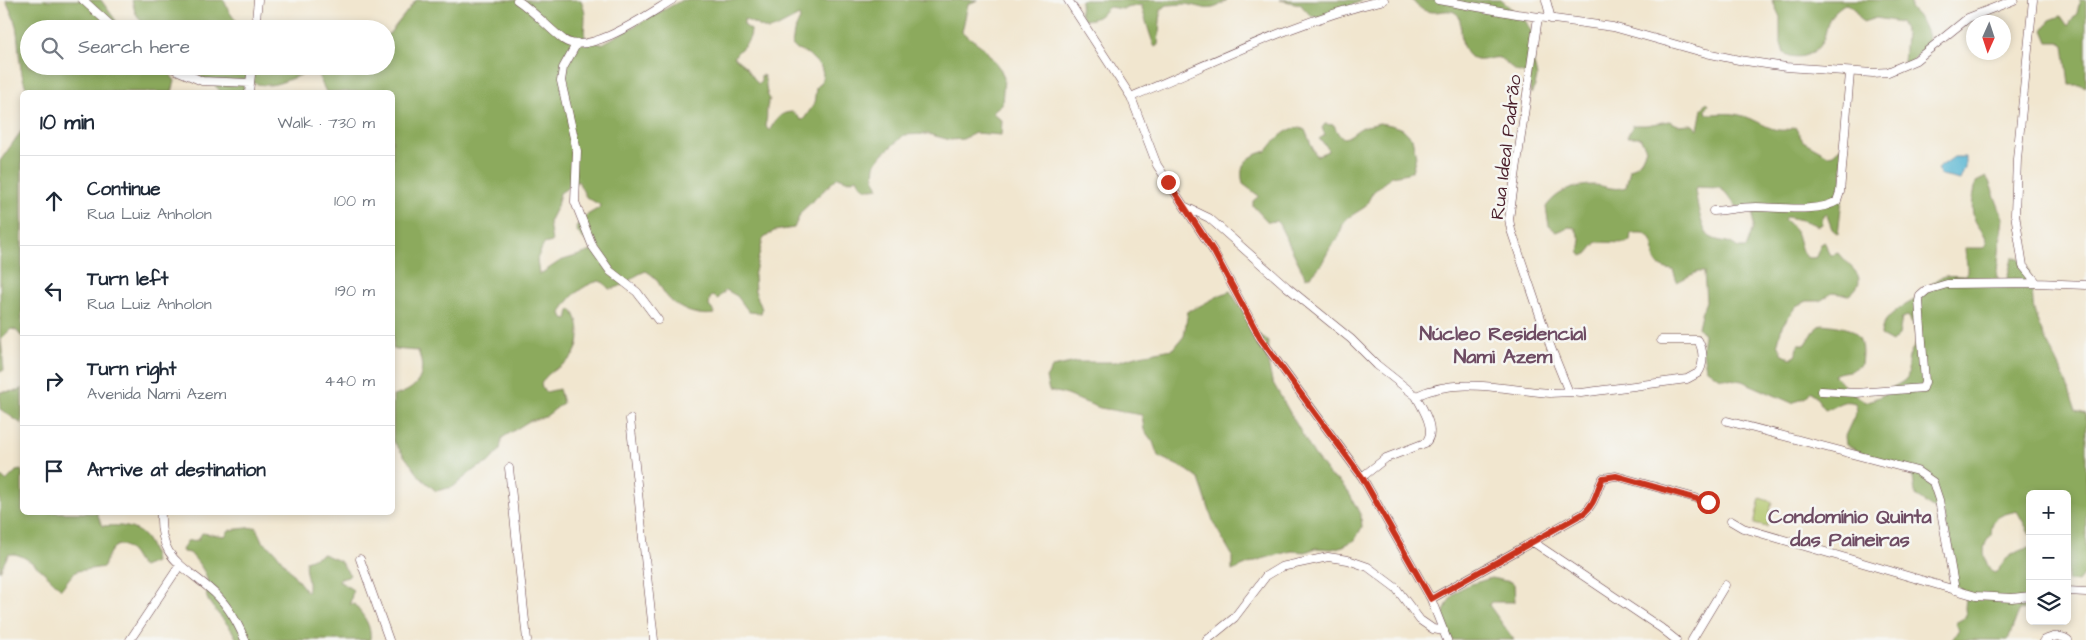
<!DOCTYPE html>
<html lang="en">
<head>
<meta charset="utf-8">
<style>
  body { margin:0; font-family:"Architects Daughter",sans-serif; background:#f2f2f3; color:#1f2937 }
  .controls { position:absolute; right:15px; bottom:15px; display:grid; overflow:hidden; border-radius:8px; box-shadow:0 2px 8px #0003 }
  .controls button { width:45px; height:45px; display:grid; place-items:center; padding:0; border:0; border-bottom:1px solid #e0e1e3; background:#fff; color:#1f2937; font:25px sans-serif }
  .compass { position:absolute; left:1966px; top:15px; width:45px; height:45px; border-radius:50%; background:#fff; box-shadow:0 2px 8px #0003; rotate:183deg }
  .stop { position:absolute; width:15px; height:15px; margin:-11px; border:4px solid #c8321e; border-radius:50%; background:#fff }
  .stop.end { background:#c8321e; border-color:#fff; box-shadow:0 1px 5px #0008 }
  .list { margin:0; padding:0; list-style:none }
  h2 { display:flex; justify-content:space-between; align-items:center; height:65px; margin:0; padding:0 20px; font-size:21px }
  h2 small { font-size:16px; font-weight:400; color:#747a83 }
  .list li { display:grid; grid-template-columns:32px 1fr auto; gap:15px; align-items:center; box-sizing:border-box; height:90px; padding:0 20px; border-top:1px solid #e0e1e3 }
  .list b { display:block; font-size:19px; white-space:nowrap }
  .list p { margin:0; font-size:16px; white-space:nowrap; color:#747a83 }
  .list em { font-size:16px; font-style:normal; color:#747a83 }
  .icon { flex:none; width:28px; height:28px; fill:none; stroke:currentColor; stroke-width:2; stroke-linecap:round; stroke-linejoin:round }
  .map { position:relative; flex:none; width:2086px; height:640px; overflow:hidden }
  .search { position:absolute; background:#fff; box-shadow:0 2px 8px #0003; left:20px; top:20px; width:375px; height:55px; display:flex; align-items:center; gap:12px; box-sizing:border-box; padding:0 18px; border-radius:28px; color:#747a83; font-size:19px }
  .panel { position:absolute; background:#fff; box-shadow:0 2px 8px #0003; left:20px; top:90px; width:375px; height:425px; border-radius:8px }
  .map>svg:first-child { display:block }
</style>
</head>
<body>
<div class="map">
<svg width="2086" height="640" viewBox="0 0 2086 640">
  <rect width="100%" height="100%" fill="#f6f6f2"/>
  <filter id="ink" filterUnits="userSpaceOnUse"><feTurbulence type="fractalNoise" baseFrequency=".02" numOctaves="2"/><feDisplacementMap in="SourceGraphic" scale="10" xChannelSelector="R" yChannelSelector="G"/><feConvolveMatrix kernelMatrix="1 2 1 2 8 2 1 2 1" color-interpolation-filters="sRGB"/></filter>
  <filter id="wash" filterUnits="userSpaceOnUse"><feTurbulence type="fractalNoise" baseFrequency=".0096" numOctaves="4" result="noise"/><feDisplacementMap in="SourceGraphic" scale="20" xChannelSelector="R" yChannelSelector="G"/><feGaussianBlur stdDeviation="1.12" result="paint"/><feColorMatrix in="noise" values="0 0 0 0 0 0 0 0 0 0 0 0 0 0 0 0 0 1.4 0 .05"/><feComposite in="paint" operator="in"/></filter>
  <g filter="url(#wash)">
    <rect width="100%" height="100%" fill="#f1e6cf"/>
    <path fill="#b0c569" stroke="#7d724a" d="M1760,498L1772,502L1767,527L1754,524Z"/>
    <path fill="#8caa5d" stroke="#6b6444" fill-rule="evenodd" d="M6,0H101L122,29H29V66H164L175,81L172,92H28C18,72 20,48 16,26C14,17 9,8 6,0Z
      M132,0H224C232,21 242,31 264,22L271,29H146L135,12Z
      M416,0H581C583,5 585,11 585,16C585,36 579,40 602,44L682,0H978L968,4L962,32L984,48L1001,70L1004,78L1002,104L992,112L1002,121L1001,135L975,133L963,139L950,140L928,134L904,135L883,154L875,164L874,178L879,188C867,190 863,190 857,178L849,181L838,177L801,212L794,228L774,231L763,239L754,276L755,291L762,309L761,313L749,312L737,296L726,290L718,299L713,296L710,298L709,306L714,312V314C696,317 676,309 665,294C657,282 659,279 646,271C631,276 625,288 609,289L604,283L599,281C582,285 568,298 561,313L563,318L567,319L569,311L572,310C581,322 582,346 571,358C561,368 548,370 541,384L542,388L546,392L559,389L563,403L545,417L529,421L502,438L500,450L488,463L475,469L453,487L436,491L421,478L393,441V396C417,390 428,376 418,351L393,349L392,92H326L317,73C290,72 277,95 247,80L244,85L251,92H221L213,83L202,78L188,66H386V35L389,34ZM799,16L800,19L794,32L792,45L797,50L808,54L821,67L823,74L821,83L816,88L814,104L804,119L801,120L793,112C779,112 776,120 769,131L765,125C769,115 764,111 770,99C765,93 767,84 764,76L761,75V82L758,84L746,67L734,57C740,47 751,44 751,30L744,25V19L768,30L776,28ZM578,181L586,197L600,205L599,208L582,218L576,228C579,238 590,241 592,251L560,261L539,275L537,259L544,244L552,242L549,222L557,206L560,193Z
      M1081,0H1227C1209,15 1203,6 1184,4C1178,4 1172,5 1167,5L1161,10L1158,45L1155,47C1152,43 1144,14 1141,5L1122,9L1109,7C1102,14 1094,22 1083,19L1080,12Z
      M1280,0H1362L1336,14L1320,18L1311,16L1300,4Z
      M1412,0H1501L1525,20L1532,33L1533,58L1537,77L1535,86L1531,94L1526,74L1516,71L1500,58C1492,56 1482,63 1474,59C1455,51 1465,21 1457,14C1446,4 1429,23 1412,0Z
      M1772,0H1911V9C1920,17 1928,30 1928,42L1921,52L1907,66L1904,62L1906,34L1900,22L1876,18L1863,22L1852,7L1846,3C1840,7 1836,10 1831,16C1826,25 1826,35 1822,42C1814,56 1796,61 1784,53L1780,41V17Z
      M2080,0H2086V87L2081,85H2069L2064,45L2059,42H2048L2043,30L2050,20L2061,16L2068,26L2077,13Z
      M1707,102L1709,104L1706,110L1707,114C1719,114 1732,112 1743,116C1762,121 1775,137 1795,127L1803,141L1828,155L1833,154L1840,148H1842V199L1838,234L1832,229L1826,213L1823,215L1822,224L1819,226L1802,220L1786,217L1784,219C1788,223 1793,227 1796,232C1801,242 1800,263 1816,257L1821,244L1825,242L1829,254L1832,255L1838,253C1850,269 1872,277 1849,295L1832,293L1820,301H1806L1796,306L1782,326L1778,343L1783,355L1791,358L1796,355L1799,344H1806L1814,331L1822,324C1850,327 1866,329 1861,364C1848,375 1845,369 1834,375L1853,393L1866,402L1891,392L1893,387C1918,375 1903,373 1910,354C1911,350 1915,346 1917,343L1914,326L1908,316L1902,318L1899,335L1892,342L1881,336C1881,314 1904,307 1919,297C1927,292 1931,282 1939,278C1947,274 1958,276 1966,276C1969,267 1965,258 1965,248H1983L1987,243C1986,233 1977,227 1974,218C1970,206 1974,194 1976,182L1986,177L1989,181L2003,218L1997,271L1999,283H2006L2012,258C2035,257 2031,294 2034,310C2039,331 2052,350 2061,370C2067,383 2071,397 2076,411L2086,414V572L2078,582L2067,581V494H2030V534L2017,511C2009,513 2001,514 1995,520C1991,524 1992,529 1991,535C1989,538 1986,541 1985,545C1982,554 1987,568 1994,573L1999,571C1999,561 2020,548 2030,548V607L2019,611L2008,640H1952L1959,629L1955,623L1966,617L1965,608L1966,597L1955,582L1954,556L1943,511L1931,507L1917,497L1915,492L1913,478L1907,471L1873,458L1846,445L1845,436L1857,410L1855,403C1840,398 1837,408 1825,409L1811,391L1806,397L1792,403L1742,381L1718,377L1706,368L1702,348L1704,335L1698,327L1701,314L1706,301L1704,272H1697L1677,282L1673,270C1642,267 1663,245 1644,233H1631L1630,240L1626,243L1597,242L1587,254L1582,256L1579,252L1581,240L1575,228L1569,227L1557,232L1549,226L1546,207C1557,191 1575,185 1595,185C1606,186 1614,191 1626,187L1630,169L1640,162L1646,149L1640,137H1627L1633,125H1646L1669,121L1678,125L1691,124L1698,129L1702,109ZM1696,187L1719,188L1725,192L1736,206L1754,210L1753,228L1746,248H1738C1728,239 1722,243 1712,238C1701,234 1697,200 1695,190Z
      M1379,123L1391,125L1403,129L1412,138L1416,156L1412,171L1408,173L1392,176L1373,192L1365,207L1346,219L1343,224L1339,237L1330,248L1321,265L1312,275L1306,278L1279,224L1276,221L1268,222L1253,206V201L1259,196L1243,184C1238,163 1248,156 1267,151C1275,140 1291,122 1305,130L1316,156L1328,151L1327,147L1319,139L1325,135L1322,128L1325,124L1334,125C1343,148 1349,134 1363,127C1368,125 1374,125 1379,123Z
      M22,130V337L16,330L11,329L1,339L4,370L0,372V161Z
      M1230,291L1254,328L1268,342L1267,359L1272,381L1314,455L1330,476L1341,483L1349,493L1361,516L1362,527L1355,540L1343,546L1332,549L1316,548L1305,552L1292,551L1258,560L1232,571V555L1214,524L1199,479L1187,470L1158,456L1153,442L1144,430L1142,415L1100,408L1061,393L1049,391L1046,378L1053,367L1075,362H1115L1140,355L1172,349L1176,346L1184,336L1188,311C1203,306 1215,296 1230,291Z
      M22,388V424L0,409V392L19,391Z
      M21,470L22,472V512L97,513L102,526C132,524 149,529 155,562L143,567C138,564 137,560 133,554C118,534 108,552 104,567L77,571L72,575L61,589C51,579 22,548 8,555L0,571V476L6,481L16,471Z
      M256,527L262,541L274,550L307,592C311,582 303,571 306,561L323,554L340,561L350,575L348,577L340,579L339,581L353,590L350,604H354C363,615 372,625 370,640H237C231,625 218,616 209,602C204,594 208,588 207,579C205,570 196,560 190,553L183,552L182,550L187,541L198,540L202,533L225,536L229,530Z
      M1491,578L1511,582L1514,584L1515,602H1491L1489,605L1514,640H1449L1442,617L1448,602L1456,592L1465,586Z"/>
    <path fill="#52b4d1" stroke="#4e6a7e" d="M1954,157H1965V168L1960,180L1942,176L1937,169Z"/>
  </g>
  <g filter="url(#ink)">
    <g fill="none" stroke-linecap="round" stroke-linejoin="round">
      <g stroke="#633d44" stroke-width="9">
        <path id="minor" d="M83,0L115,29
          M517,0C535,12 548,28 564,40C588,57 650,13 672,0
          M1068,0L1131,97L1157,165L1214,252L1260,338L1362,477L1431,599L1447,640
          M1438,0L1517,14L1613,27L1706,53L1739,60L1786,67L1873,73L1888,72L1916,60L1968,18L2014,0
          M1546,0L1551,19
          M2033,0L2017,159L2015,214L2023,266L2037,283L2086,285
          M1538,17L1509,219L1511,230L1551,348L1568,390
          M255,29L258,0
          M577,43L563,68L561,81L577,151L575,202L593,247L610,271L637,292L658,320
          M167,66L202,81L250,83
          M249,92L252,66
          M1131,97C1215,62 1296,20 1384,0
          M1184,206L1209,218L1287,287L1351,339L1377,365L1416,396
          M1713,211C1727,210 1741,207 1756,207C1778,207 1818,213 1837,201L1840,192L1850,73
          M1821,391L1856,393L1923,388L1925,382L1919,301L1920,296L1927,290L1947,284L2037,283
          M630,419L654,640
          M1727,421L1917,471L1933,482L1939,500L1955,590
          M509,468L527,640
          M1362,477L1386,458L1425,443C1438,431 1422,408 1416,396C1457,376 1507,390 1550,393C1561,393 1570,391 1581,393L1687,379L1698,373C1705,364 1703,349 1698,340H1661
          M161,512C159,558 180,563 210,589C226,602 237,621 245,640
          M1731,521L1743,528L1976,596L2012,598L2030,596
          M1533,542L1661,628L1676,640
          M360,559L389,640
          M2067,591L2086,592
          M1431,599L1584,513C1596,503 1596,490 1603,478L1616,476L1703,500L1713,504
          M130,640L180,565
          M1207,640L1234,618L1266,576L1281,567L1328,557L1348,560L1368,567L1396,588L1420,620L1433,629L1444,631
          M1692,640L1725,585
          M2044,640C2053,637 2059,634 2068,640"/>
      </g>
      <use href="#minor" stroke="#fff" stroke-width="8"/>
    </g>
  </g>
  <g fill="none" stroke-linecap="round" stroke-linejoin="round" filter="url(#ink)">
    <path stroke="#c8321e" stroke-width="6" d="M1168,182L1214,252L1260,338L1362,477L1431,599L1584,513C1596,503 1596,490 1603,478L1616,476L1708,502"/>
  </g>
  <g text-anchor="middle" stroke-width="5" stroke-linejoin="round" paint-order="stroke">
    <g font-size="19" fill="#4a1f2b" stroke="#f6f6f2">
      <text transform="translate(1505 147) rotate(-83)" y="7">Rua Ideal Padrão</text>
    </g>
    <g font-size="20" font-weight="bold" fill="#6e4c63" stroke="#f6f6f2">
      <text x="1503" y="340">Núcleo Residencial<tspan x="1503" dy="23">Nami Azem</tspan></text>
      <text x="1850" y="523">Condomínio Quinta<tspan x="1850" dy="23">das Paineiras</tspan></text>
    </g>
  </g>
</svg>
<div class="controls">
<button>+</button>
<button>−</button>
<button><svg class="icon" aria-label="layers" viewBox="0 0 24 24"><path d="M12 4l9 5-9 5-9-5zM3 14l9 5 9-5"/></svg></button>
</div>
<svg class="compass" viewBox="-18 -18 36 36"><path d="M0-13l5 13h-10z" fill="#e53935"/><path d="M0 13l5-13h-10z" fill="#747a83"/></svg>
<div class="stop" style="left:1708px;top:502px"></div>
<div class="stop end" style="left:1168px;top:182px"></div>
<div class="search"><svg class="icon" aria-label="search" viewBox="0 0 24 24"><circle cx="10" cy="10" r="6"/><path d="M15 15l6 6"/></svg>Search here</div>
<section class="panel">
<h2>10 min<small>Walk · 730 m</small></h2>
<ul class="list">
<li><svg class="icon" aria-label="ahead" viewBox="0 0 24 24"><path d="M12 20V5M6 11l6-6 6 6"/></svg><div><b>Continue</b><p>Rua Luiz Anholon</p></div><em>100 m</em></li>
<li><svg class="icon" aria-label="left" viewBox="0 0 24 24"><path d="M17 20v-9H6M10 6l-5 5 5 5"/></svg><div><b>Turn left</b><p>Rua Luiz Anholon</p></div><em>190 m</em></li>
<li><svg class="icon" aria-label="right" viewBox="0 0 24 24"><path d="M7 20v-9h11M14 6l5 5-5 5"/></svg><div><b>Turn right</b><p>Avenida Nami Azem</p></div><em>440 m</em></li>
<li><svg class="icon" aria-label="arrive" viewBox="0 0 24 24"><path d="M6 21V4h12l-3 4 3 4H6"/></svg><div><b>Arrive at destination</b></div></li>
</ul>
</section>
</div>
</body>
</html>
